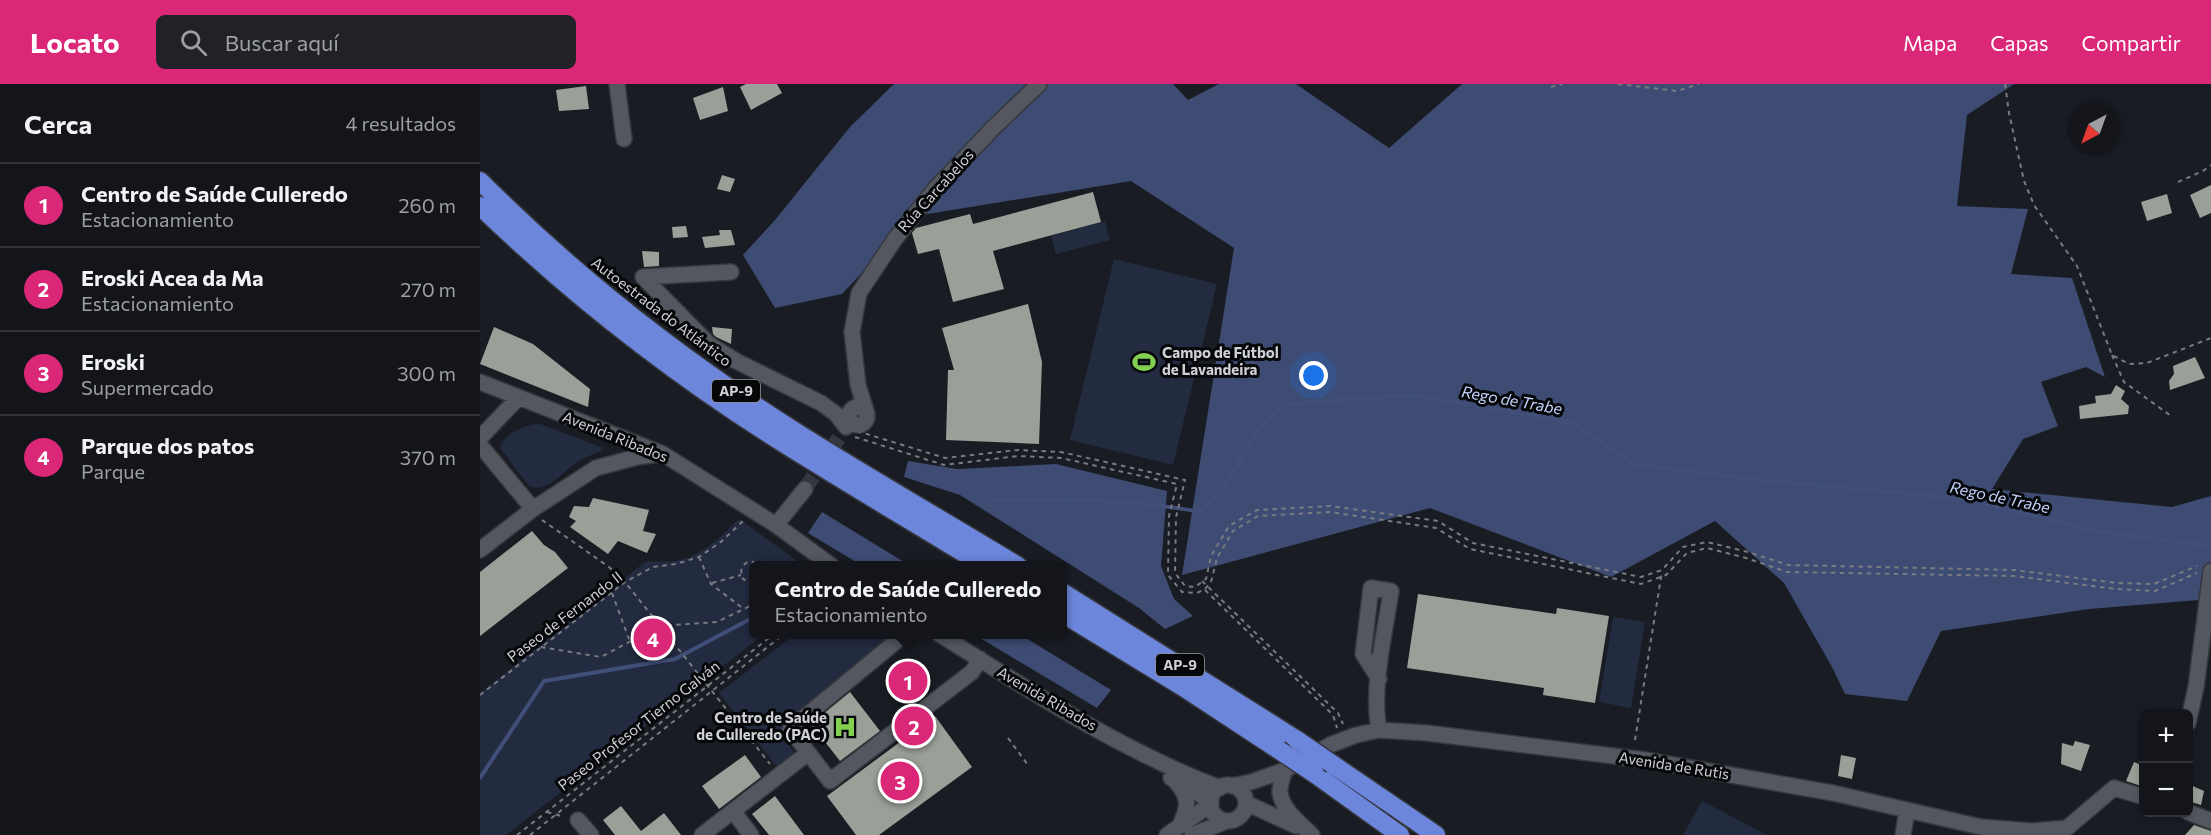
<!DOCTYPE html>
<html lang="es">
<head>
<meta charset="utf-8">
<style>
  body { margin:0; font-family:Commissioner,sans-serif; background:#202227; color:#f1f3f6 }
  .controls { position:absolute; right:18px; bottom:18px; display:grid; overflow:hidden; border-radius:9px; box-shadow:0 3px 9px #0003 }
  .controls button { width:54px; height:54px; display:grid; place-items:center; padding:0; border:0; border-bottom:2px solid #323439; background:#13151a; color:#f1f3f6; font:30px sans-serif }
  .compass { position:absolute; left:1587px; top:18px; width:54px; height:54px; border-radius:50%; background:#13151a; box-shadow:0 3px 9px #0003; rotate:221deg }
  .you { position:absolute; left:834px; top:292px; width:21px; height:21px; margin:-15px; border:4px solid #fff; border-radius:50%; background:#1a73e8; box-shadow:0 0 0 9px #1a73e833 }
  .badge { display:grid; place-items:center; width:39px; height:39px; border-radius:50%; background:#db2777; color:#fff; font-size:20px; font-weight:700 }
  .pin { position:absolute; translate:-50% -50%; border:3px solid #fff; box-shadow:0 2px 6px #0006 }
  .popup { position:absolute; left:269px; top:477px; width:318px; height:78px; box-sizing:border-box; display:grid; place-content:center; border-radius:9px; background:#13151a; filter:drop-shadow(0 2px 4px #0005); font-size:20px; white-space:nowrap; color:#9d9fa2 }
  .popup b { font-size:22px; color:#f1f3f6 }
  .popup::after { content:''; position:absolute; left:50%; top:100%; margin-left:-12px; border:12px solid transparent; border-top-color:#13151a }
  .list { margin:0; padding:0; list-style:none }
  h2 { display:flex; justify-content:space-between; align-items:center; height:78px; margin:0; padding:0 24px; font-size:26px }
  h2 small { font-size:20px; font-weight:400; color:#9d9fa2 }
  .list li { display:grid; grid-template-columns:39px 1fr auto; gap:18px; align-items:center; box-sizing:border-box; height:84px; padding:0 24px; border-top:2px solid #323439 }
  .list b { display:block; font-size:22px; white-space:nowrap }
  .list p { margin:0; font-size:20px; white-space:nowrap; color:#9d9fa2 }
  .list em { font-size:20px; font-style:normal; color:#9d9fa2 }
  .icon { flex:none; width:33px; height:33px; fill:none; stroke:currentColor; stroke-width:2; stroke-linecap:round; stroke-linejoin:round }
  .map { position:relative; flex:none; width:1731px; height:751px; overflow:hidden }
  header { display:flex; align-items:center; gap:36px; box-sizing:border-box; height:84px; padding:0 30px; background:#db2777; color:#fff }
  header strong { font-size:28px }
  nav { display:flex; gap:33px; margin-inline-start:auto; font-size:21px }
  .search { width:420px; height:54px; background:#202227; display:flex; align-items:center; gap:15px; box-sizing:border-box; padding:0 21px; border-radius:9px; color:#9d9fa2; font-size:22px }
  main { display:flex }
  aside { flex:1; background:#13151a }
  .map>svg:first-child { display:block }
</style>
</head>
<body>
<header>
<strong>Locato</strong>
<div class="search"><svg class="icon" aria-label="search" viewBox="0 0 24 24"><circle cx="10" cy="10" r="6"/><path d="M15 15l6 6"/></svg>Buscar aquí</div>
<nav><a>Mapa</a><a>Capas</a><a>Compartir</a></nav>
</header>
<main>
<aside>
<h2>Cerca<small>4 resultados</small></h2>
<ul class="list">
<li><span class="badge">1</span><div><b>Centro de Saúde Culleredo</b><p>Estacionamiento</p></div><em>260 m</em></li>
<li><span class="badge">2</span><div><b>Eroski Acea da Ma</b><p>Estacionamiento</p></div><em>270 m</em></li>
<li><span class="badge">3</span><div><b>Eroski</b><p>Supermercado</p></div><em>300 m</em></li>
<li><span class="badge">4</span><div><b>Parque dos patos</b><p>Parque</p></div><em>370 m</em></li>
</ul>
</aside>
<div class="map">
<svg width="1731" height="751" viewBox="0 0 1731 751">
  <rect width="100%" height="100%" fill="#191c23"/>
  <path fill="#232b41" d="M625,137L630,156L576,170L571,152Z
    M634,175L737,200L693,381L590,356Z
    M60,340L121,363L122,366C115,370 107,372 99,377C84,386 68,410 49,402L20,364C24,349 46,340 60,340Z
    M259,435L323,481L274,482V550L283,551L26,751H0V609L165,478C175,477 185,478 195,477C221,473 241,453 259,435Z
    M1133,533L1165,538L1151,624L1119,618Z
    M314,551H420L304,645L307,659L315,669L297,683L239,609Z
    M1222,717L1287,751H1203Z"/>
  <path fill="#3e4c74" d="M414,0H693L708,16L739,0H816L909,64L982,0H1534L1487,31L1477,122L1548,125L1531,190L1592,194L1625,293L1606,283L1561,298L1578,342L1543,355L1512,405L1692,423L1731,412V515L1609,525L1461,547L1427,617L1365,610L1352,583L1304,499L1235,437L1131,493L950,424L702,491L754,164L651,97L435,132L362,210L295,224L263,171L295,136L370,43Z
    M428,377L477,385L576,380L687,407L681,482L694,515L713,532L685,545L659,524L480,411L424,393Z
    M342,428L429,481H381L328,449Z
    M495,551H541L631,606L617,624Z"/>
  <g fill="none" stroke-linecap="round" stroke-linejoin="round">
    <path stroke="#414f78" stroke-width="4" d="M510,415C583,415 650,415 722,428L747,398L780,343L806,320L932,311L1090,338L1153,380L1270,395L1486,415L1614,447L1731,462
      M0,694L64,597L195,575L274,533"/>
  </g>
  <path fill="#9aa098" d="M266,0H297L302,9L271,26L260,3Z
    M106,2L109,25L79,27L76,6Z
    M243,3L248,27L220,36L213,14Z
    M242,91L255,95L250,108L237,105Z
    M1731,101V129L1720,134L1710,111Z
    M613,108L621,138L513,167L524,205L473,218L459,165L438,170L432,149L436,144L490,130L493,140Z
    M1687,110L1692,129L1667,137L1661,118Z
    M206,142L208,153L193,154L192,143Z
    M239,146H251L255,161L225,164L222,153L240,151Z
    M162,167L179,168V182L164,183Z
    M548,220L562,278L559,360L466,356L468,286H474L462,244Z
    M14,243L53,260L110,305L108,323L0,280Z
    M232,243L252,245L251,260L236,253L233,250Z
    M1715,273L1725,294L1690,306L1689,297L1694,290L1693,282Z
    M1636,301L1645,307L1641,315L1649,322L1648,330L1600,335L1599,322L1616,319L1615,312L1631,310Z
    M113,414L169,426L163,447L176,450L167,469L138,457L128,470L90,443L96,437L89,433L94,422L109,423Z
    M52,447L64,461L75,468L88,484L0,552V488Z
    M938,510L1076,530L1077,524L1129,532L1115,619L1063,611L1064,604L927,584Z
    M370,608L400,647L360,677L331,640Z
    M455,632L492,683L399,751H376L347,712Z
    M1595,657L1610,661L1601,687L1581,680L1582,659L1593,662Z
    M265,671L281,693L239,725L222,702Z
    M1361,671L1376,674L1372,695L1358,692Z
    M1654,678L1664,682V703L1646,697Z
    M1708,700L1724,707L1721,721L1708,717Z
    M295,712L324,751H289L272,730Z
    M141,722L161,747L184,729L201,751H135L123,736Z
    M1714,741L1731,747V751H1705Z"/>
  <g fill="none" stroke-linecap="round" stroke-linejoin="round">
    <path stroke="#34373e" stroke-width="15" stroke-dasharray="15 8" stroke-linecap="butt" d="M325,405L362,349"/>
    <g stroke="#35373c" stroke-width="18">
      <path id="minor" d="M137,0L144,55
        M251,188L163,193L230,261L256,277L341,319L356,330L366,343
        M0,298L183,370L296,441L352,482
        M369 332a9 9 0 1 1 18 0a9 9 0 1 1-18 0Z
        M387,330L378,301L372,248L379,209L415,155L455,105L514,43L559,0
        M0,354L37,315
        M0,361L53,425
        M296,441L325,405
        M0,466L53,425L116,384L157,373L179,370
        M425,550L310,645L350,697L492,588L500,575
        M459,550C549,606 640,666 740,704
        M899,595L883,570L891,504L911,507C905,549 891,604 899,646
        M1708,639L1716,603L1731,487
        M805,686C803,693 799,702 800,709C803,727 820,739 832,751
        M691,694L731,717
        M696,698C711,714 708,725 699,743
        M730 719a18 18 0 1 1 36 0a18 18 0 1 1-36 0Z
        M752,702L771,698L805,686L850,661L876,651L899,646L947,649L1166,676L1353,709L1501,743L1552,747L1587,744
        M766,719L816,742
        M1708,728L1731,737
        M98,736L111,751
        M1587,744L1634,704L1664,713
        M222,751L253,727
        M271,751L253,727L328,669
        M687,751L731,720
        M712,751L747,737
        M1423,751L1427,726"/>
    </g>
    <g stroke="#35373c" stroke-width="21">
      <path id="highway" d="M0,97C95,192 203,277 316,348C389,394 464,437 538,482
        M0,122C92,211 195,291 303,359C370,401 438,441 505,482
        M582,508L817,656
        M582,529L703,603L799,666
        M852,680L956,751
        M835,690L920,751"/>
    </g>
    <path stroke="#797b81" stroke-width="2" stroke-dasharray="4.5 4.5" stroke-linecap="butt" d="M1138,0L1197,7L1219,0
      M1525,0L1529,29L1544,97L1554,121L1597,182L1632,271L1649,280L1667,279L1731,254
      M1071,3L1082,0
      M1698,98L1723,87L1731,81
      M1632,271L1644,298L1691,332
      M377,347L465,374L538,366L581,368L705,396L696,433L695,489L705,502L715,503L726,495L731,472L749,442L777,426L850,422L958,437L993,459L1161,493L1182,486L1203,463L1227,458L1268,468L1308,481L1534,486L1637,499L1674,500L1717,482
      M375,353L464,381L538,372L581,374L697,400L689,432L688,491L702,508L717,509L725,505L731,498L737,474L753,447L778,432L850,428L956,444L990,465L1161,500L1186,491L1207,469L1227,464L1266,474L1307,488L1534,492L1636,505L1675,507L1717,489
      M62,436L129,483L145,498L290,680
      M219,473L231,500L265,526
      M320,482L321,481
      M722,497L858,629L863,640
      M232,499L261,491
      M274,500L263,495C259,487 262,479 271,477L281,482
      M725,506L853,631L857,644
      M132,509L150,558
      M61,563L121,573L179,542L237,538L274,520
      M0,611L145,498L173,483L196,480L219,473L242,457L263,437
      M528,654L548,681
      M1155,656L1182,487
      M67,728L84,733
      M37,751L294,550
      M50,751L304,550"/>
    <use href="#minor" stroke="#545760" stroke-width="15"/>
    <use href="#highway" stroke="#6b86db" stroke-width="18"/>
    <g stroke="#35373c" stroke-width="21" stroke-linecap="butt">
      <path id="highway-bridge" d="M817,656L852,680
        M799,666L835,690"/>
    </g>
    <use href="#highway-bridge" stroke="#6b86db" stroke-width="18"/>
  </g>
  <defs>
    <g id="stadium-bare" transform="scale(1.8)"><path d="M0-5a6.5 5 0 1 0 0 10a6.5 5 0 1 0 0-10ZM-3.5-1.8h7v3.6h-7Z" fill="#81d050" stroke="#060709" stroke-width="2.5" paint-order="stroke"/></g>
    <g id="hospital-bare" transform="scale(1.8)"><path d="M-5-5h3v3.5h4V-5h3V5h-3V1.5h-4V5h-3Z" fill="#81d050" stroke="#060709" stroke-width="2.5" paint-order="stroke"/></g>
  </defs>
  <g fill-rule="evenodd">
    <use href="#stadium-bare" x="664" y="278"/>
    <use href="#hospital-bare" x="365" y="643"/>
  </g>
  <g text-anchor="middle" stroke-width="6" stroke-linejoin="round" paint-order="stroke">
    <g fill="#060709" stroke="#939498" stroke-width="1.5">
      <rect x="232" y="296" width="48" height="22" rx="4.5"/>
      <rect x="676" y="570" width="48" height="22" rx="4.5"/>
    </g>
    <g font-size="14" font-weight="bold" fill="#cfd1d6">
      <text x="256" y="312">AP-9</text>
      <text x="700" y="586">AP-9</text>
    </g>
    <g font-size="15" fill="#cfd1d6" stroke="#060709">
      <text transform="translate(456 107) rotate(-48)" y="5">Rúa Carcabelos</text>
      <text transform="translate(181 228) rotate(37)" y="5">Autoestrada do Atlántico</text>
      <text transform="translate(135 353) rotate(22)" y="5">Avenida Ribados</text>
      <text transform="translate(85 533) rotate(-37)" y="5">Paseo de Fernando II</text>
      <text transform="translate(567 615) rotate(30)" y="5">Avenida Ribados</text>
      <text transform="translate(159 642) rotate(-38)" y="5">Paseo Profesor Tierno Galván</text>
      <text transform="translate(1194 682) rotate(9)" y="5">Avenida de Rutis</text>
    </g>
    <g font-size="15" font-weight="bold" fill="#cfd1d6" stroke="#060709" text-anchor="start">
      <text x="682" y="274">Campo de Fútbol<tspan x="682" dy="17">de Lavandeira</tspan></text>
      <text x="347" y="639" text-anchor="end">Centro de Saúde<tspan x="347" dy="17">de Culleredo (PAC)</tspan></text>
    </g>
    <g font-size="16" font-style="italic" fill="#c3d3fc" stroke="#060709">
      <text transform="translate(1032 316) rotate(10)" y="6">Rego de Trabe</text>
      <text transform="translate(1520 413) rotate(12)" y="6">Rego de Trabe</text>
    </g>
  </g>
</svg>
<div class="controls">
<button>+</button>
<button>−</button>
</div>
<svg class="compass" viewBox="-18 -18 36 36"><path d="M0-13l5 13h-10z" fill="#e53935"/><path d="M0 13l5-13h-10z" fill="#9d9fa2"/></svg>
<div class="you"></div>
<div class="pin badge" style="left:428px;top:597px">1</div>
<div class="popup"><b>Centro de Saúde Culleredo</b>Estacionamiento</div>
<div class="pin badge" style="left:434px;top:642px">2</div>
<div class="pin badge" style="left:420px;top:697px">3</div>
<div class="pin badge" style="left:173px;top:554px">4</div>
</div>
</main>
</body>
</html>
